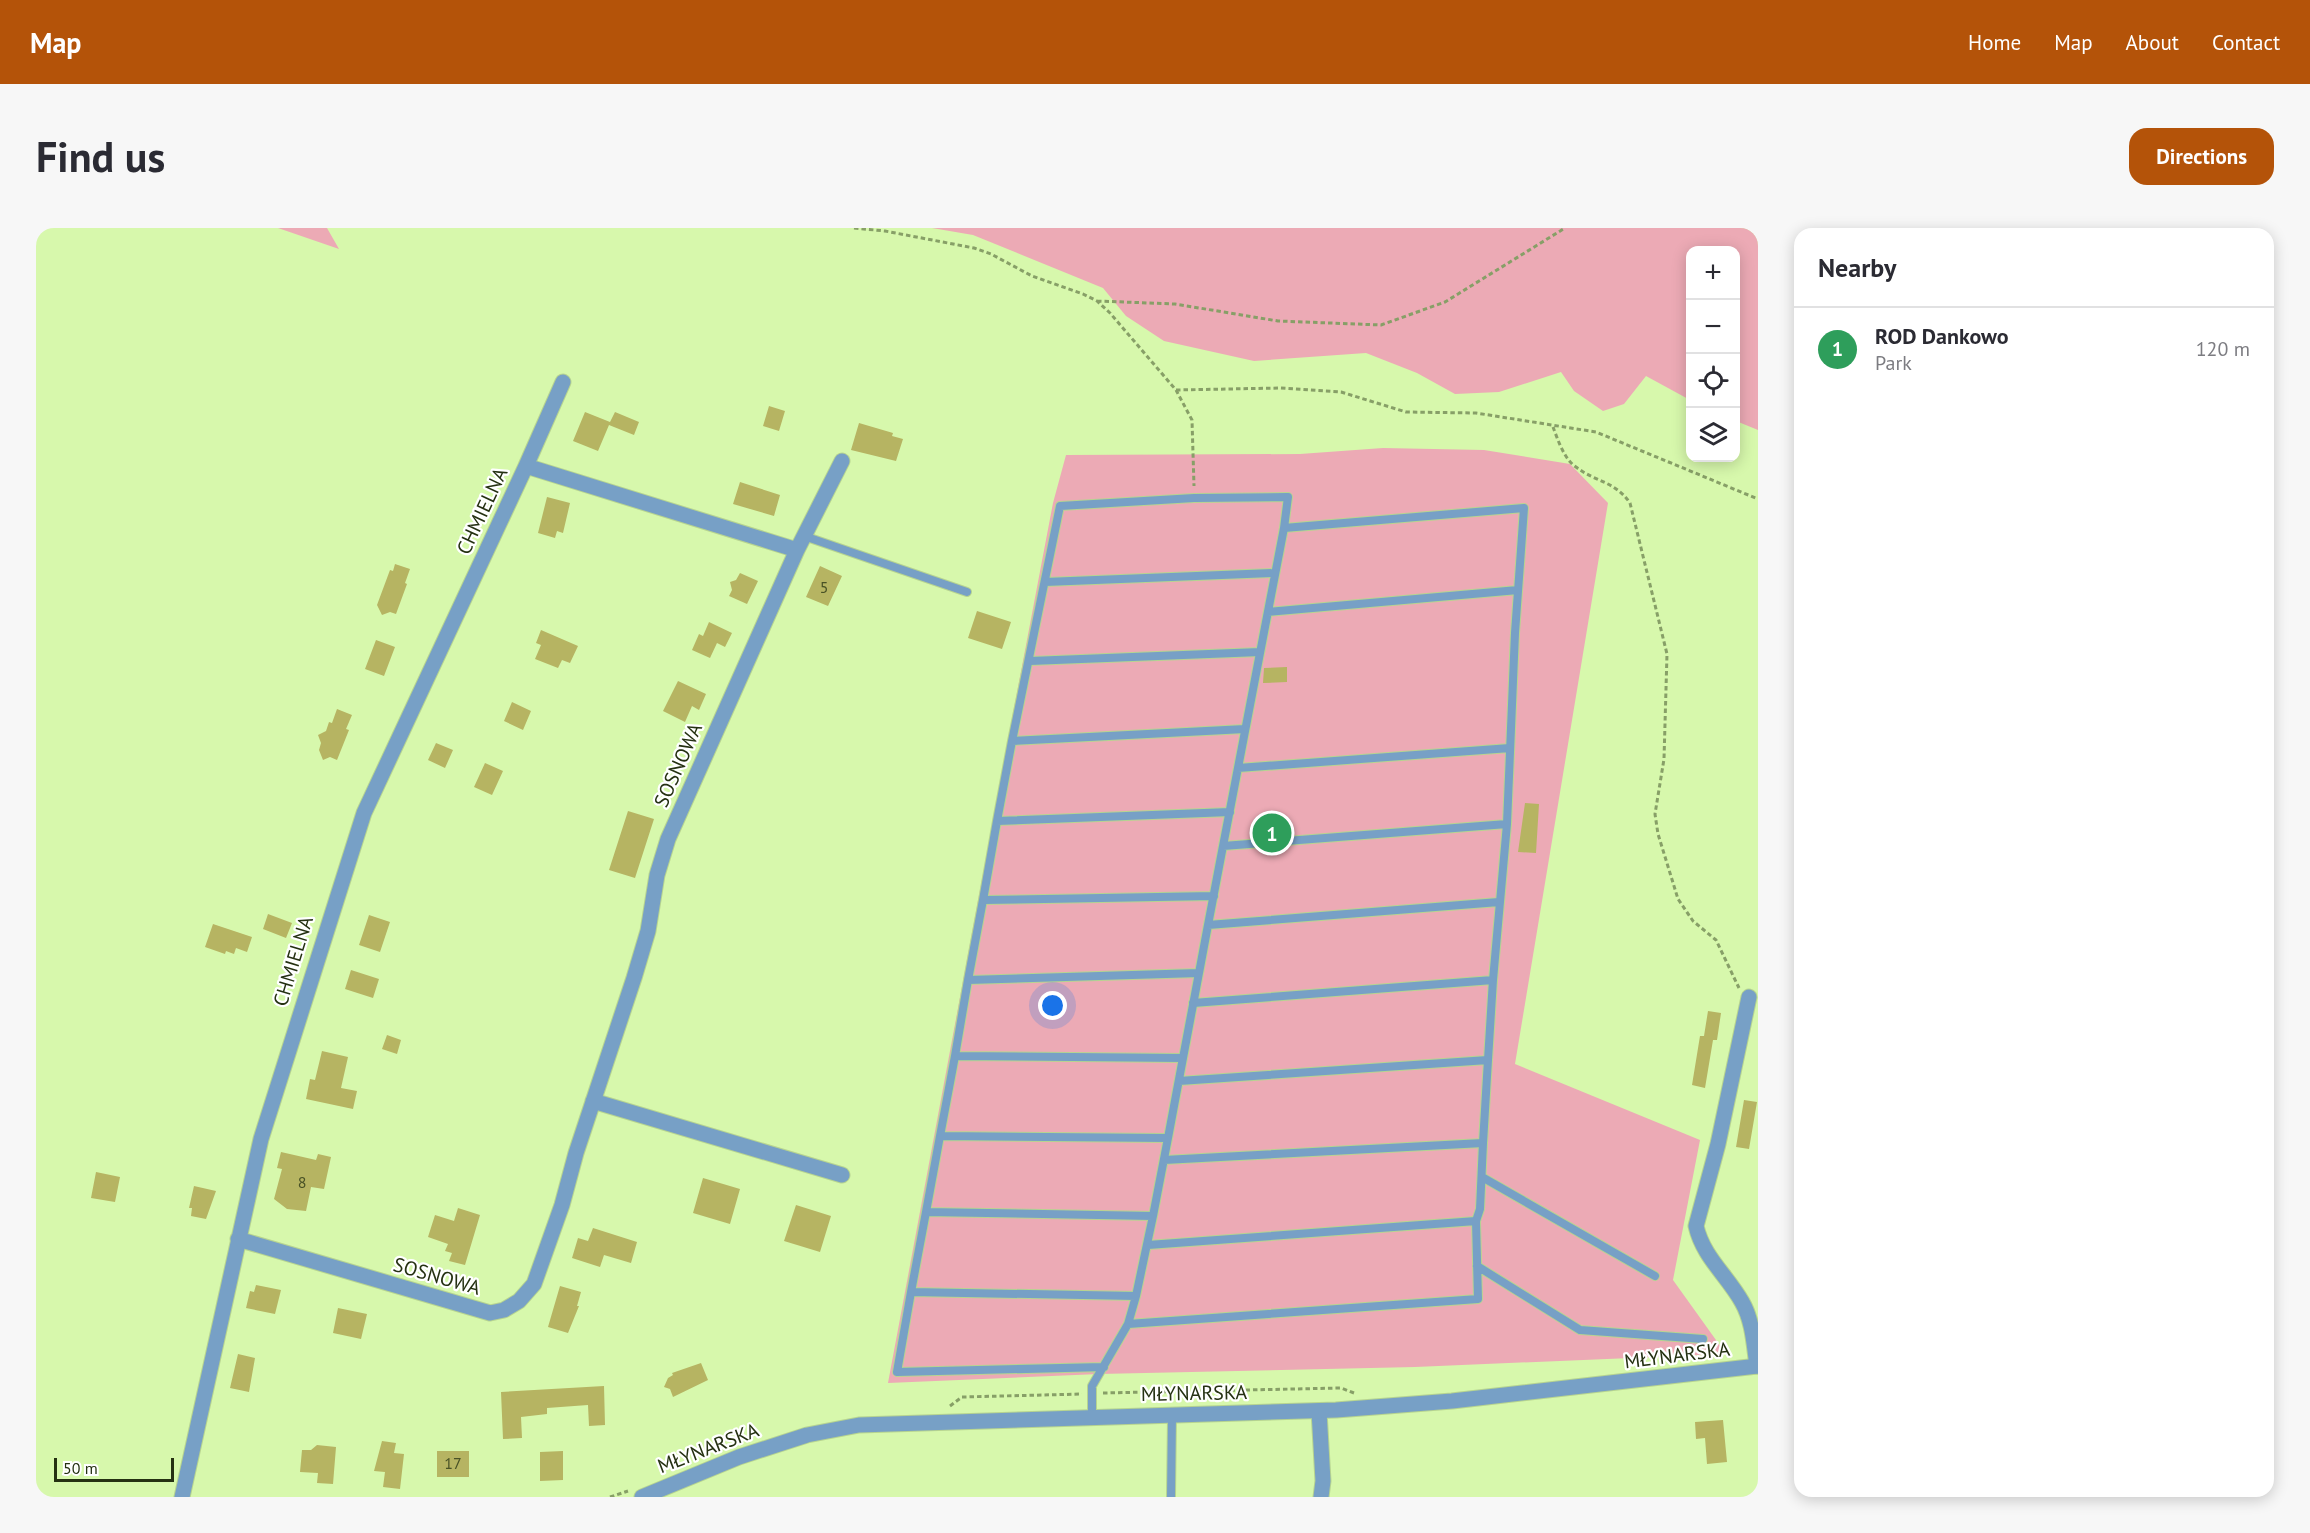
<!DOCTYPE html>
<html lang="en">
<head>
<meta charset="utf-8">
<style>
  body { margin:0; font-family:"PT Sans",sans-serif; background:#f7f7f7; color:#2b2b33 }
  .controls { position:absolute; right:18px; top:18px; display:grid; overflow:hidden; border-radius:12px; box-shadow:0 3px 15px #0003 }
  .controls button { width:54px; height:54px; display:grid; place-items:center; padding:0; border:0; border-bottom:2px solid #e1e1e2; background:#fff; color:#2b2b33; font:30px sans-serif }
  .scale { position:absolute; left:18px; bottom:15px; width:120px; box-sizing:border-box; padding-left:6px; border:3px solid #253112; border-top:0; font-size:16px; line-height:21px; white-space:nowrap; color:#253112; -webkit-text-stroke:4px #fff; paint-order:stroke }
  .you { position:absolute; left:1017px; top:778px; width:21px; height:21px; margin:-15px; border:4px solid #fff; border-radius:50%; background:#1a73e8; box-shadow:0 0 0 9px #1a73e833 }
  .badge { display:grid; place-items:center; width:39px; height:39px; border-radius:50%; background:#b45309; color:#fff; font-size:20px; font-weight:700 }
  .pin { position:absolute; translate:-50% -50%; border:3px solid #fff; box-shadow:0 2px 6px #0006 }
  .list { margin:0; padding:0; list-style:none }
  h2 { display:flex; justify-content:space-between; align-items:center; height:78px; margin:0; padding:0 24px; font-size:26px }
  h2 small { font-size:20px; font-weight:400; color:#7c7c81 }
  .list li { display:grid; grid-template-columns:39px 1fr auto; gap:18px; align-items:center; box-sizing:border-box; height:84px; padding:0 24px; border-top:2px solid #e1e1e2 }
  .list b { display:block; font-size:22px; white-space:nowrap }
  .list p { margin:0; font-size:20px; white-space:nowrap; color:#7c7c81 }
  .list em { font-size:20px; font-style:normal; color:#7c7c81 }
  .icon { flex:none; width:33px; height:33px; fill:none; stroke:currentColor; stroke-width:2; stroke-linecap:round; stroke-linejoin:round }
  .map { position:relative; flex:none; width:1722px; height:1269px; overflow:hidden; border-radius:18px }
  header { display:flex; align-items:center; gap:36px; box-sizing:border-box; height:84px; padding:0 30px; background:#b45309; color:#fff }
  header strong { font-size:28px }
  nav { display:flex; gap:33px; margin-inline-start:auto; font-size:21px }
  .intro { display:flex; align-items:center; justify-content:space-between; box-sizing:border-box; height:144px; padding:0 36px }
  h1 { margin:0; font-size:42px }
  .button { padding:15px 27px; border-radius:18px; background:#b45309; color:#fff; font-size:21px; font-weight:700 }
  main { display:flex; gap:36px; padding:0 36px }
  aside { flex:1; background:#fff; border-radius:18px; box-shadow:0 3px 15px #0003 }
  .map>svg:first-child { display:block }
</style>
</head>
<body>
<header>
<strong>Map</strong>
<nav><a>Home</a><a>Map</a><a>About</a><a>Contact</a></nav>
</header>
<div class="intro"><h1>Find us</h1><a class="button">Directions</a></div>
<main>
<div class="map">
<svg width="1722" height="1269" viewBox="0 0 1722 1269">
  <rect width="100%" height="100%" fill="#d7f8ac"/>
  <path fill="#ecaab5" d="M242,0H291L303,21Z
    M896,0H1722V202L1700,193V22H1654V172L1610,148L1588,176L1567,183L1538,163L1525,144L1463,164L1419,166L1381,145L1330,125L1218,133L1128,113L1090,88L1067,60L937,7Z
    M1347,220L1448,222L1534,236L1572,275L1479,836L1664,912L1637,1052L1690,1126L1379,1139L1063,1146L852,1155L975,496L1017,275L1030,227L1264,226Z"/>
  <path fill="#b6b462" d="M733,178L749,183L743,203L727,198Z
    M549,184L574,194L579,184L603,194L598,207L573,197L562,223L537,213Z
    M823,195L857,205L856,208L867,211L860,233L815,222Z
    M704,254L744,267L738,288L697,276Z
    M511,269L534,275L527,305L521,303L519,310L502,305Z
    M359,336L374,341L369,355L371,356L360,386L354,384L346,387L341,377L354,342L357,343Z
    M784,338L806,348L792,378L770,369Z
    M704,345L722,353L711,376L693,368L696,362L694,354L700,352Z
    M941,383L975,394L966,421L932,410Z
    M673,394L696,405L689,419L681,415L674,430L656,422L663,406L667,408Z
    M505,402L542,418L534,435L526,432L522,440L499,431L505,417L500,415Z
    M340,412L359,419L348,448L329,441Z
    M1251,439V454L1227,455L1228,440Z
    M642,453L670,466L663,482L656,478L649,494L627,483Z
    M476,474L495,483L487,502L468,493Z
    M301,481L316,487L310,501L313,502L301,532L294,529L287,532L283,522L285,515L282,507L290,503L293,494L296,495Z
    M400,515L417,522L409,540L392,532Z
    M449,535L467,543L456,567L438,559Z
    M1489,575L1503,576L1500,625L1482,624Z
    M592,583L618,591L599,650L573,642Z
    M232,686L256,695L250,710L227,701Z
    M333,687L354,694L344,724L323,717Z
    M177,696L216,709L211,724L200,720L198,726L190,723L189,726L169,719Z
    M315,742L343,751L337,770L309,761Z
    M1672,783L1685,785L1681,812H1677L1669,860L1656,857L1664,808H1668Z
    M351,807L365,812L361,826L346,821Z
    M286,823L312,829L305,860L321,863L317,881L270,871L274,851L279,852Z
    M1708,872L1721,874L1713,921L1700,919Z
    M245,924L280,932L282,926L295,929L288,961L275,959L270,983L251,981L238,971L246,941L241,940Z
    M60,944L84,949L79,974L55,970Z
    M667,950L704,961L694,996L657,985Z
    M158,958L180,963L170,991L155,988L156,980H153Z
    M760,977L795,988L784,1024L748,1013Z
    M422,980L444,987L429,1037L413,1033L416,1025L409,1023L412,1016L392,1009L399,987L418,993Z
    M557,1000L601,1014L595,1035L568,1027L564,1039L536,1030L542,1010L552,1013Z
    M220,1057L245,1062L239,1086L210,1080L214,1063L218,1064Z
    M524,1058L545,1064L541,1078H543L532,1105L512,1099Z
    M302,1080L331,1086L325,1111L297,1105Z
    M202,1126L219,1130L213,1164L194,1160Z
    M665,1135L672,1152L637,1169L634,1161L628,1159L632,1150L637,1147L636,1145Z
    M568,1158L569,1197L553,1198L552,1177L511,1180V1186L485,1189L486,1210L467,1211L465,1164Z
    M1687,1192L1691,1234L1671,1236L1669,1210L1660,1211L1659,1194Z
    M346,1213L360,1215L358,1225L368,1226L364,1261L347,1259L349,1244L338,1243Z
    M281,1217L300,1219L297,1256L281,1255L282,1245L264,1244L266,1222H275Z
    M401,1223H433V1249H401Z
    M527,1223V1252L504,1253V1224Z"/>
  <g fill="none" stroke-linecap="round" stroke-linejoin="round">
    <g stroke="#b7d490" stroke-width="10">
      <path id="service" d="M768,308L931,364
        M1009,354L1239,345
        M1232,384L1482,362
        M994,433L1224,424
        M976,513L1024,278L1158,270L1252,269L1248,300L1488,280L1479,405L1471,596
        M1202,540L1474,520
        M1194,584L961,593L976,513L1209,501
        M1187,618L1248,300
        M947,672L961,593
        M1163,745L1172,697
        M1457,752L1471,596L1187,618L1172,697L1463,674
        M1157,775L1457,752L1452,832
        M919,828L932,752
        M1132,910L1147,830
        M1128,932L1447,915L1452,832L1143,853
        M1446,949L1619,1048
        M890,984L904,908
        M1440,993L1444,981L1447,915
        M1112,1017L1440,993L1442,1071L1092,1096L1100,1068L875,1064L890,984L1117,988L1132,910L904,908L919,828L1147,830L1163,745L932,752L947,672L1178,668
        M1441,1038L1544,1102L1667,1111
        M875,1064L861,1144L1068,1139
        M1100,1068L1117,988
        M1056,1189V1158L1092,1096
        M1135,1269L1136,1187"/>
    </g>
    <g stroke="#b7d490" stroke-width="17">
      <path id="minor" d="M490,238L527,154
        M1713,769L1682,916L1660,998C1667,1029 1691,1047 1706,1074C1717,1093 1718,1117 1721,1138
        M557,873L806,947
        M202,1011L454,1085L468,1082L483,1073L498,1056L526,977L540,925L598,750L612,703L621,647L632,611L761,322L806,233
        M1283,1183L1287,1253L1285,1269
        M146,1269L225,911L328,585L490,238L761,322"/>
    </g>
    <g stroke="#b7d490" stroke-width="17">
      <path id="tertiary" d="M606,1269L703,1229L771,1207L823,1197L1300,1182L1416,1173L1722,1138"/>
    </g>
    <path stroke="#879f67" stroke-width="3" stroke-dasharray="4.5 3" stroke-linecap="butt" d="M818,0L849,3L938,20L955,26L996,48L1047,66L1061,73L1074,85L1140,162L1156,192L1158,258
      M1061,73L1139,76L1242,93L1345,97L1409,74L1529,0
      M1140,162L1244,160L1305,164L1370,184L1440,185L1560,204L1722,271
      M1517,199C1522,212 1528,231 1540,239C1559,254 1579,253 1594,275L1631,426L1628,531L1619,586L1622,606L1642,671L1657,693L1680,712L1703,760
      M1067,1165L1305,1160L1318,1165
      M914,1178L926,1169L1046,1166
      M574,1269L592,1263"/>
    <use href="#service" stroke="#77a0c6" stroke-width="8"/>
    <use href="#minor" stroke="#77a0c6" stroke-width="15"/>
    <use href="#tertiary" stroke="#77a0c6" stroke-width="15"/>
  </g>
  <g text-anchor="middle" stroke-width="4.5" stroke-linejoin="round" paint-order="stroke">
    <g font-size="16" fill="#495226">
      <text x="788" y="365">5</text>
      <text x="266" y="960">8</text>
      <text x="417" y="1241">17</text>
    </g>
    <g font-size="20" fill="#253112" stroke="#fff">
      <text transform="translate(446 283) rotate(-65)" y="7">CHMIELNA</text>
      <text transform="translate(642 537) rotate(-66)" y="7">SOSNOWA</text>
      <text transform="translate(257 733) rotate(-73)" y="7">CHMIELNA</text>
      <text transform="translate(401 1048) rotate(16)" y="7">SOSNOWA</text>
      <text transform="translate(1641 1127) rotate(-7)" y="7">MŁYNARSKA</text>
      <text transform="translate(1158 1165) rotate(-1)" y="7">MŁYNARSKA</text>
      <text transform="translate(672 1220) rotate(-21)" y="7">MŁYNARSKA</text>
    </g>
  </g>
</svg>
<div class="controls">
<button>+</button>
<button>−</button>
<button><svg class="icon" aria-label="locate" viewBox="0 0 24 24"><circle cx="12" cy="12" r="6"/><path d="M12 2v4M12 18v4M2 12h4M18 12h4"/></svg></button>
<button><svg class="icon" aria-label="layers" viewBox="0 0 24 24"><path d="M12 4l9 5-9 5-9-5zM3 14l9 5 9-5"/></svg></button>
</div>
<div class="scale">50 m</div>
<div class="you"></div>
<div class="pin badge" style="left:1236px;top:605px;background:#2e9e5b">1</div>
</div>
<aside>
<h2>Nearby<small></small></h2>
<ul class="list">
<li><span class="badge" style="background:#2e9e5b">1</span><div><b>ROD Dankowo</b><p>Park</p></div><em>120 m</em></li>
</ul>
</aside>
</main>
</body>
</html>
